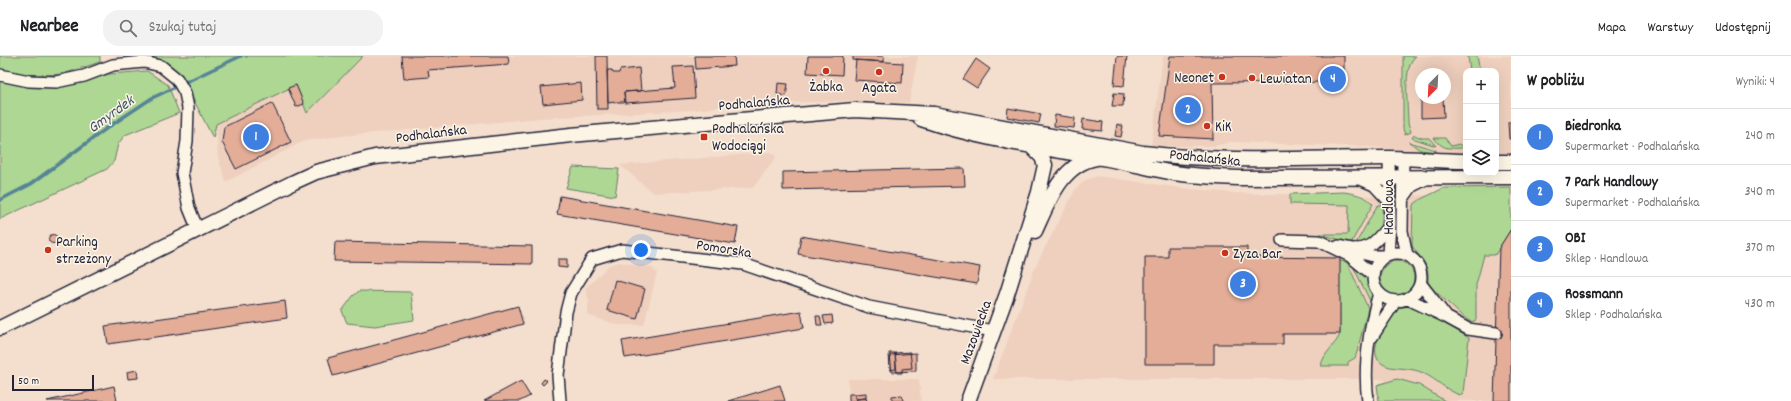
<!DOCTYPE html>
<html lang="pl">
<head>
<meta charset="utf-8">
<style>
  body { margin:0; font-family:Dekko,sans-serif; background:#f2f2f2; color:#202124 }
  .controls { position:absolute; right:12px; top:12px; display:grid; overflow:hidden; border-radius:8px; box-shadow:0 4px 16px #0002 }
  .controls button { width:36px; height:36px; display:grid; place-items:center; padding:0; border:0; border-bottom:1px solid #e0e0e0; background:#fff; color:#202124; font:20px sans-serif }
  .compass { position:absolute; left:1415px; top:12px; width:36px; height:36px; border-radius:50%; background:#fff; box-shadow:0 4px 16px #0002; rotate:204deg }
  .scale { position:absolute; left:12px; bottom:10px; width:82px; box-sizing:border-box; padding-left:4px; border:2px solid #22223b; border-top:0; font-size:11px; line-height:14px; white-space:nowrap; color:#22223b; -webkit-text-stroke:3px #fcf5e5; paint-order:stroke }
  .you { position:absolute; left:641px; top:194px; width:14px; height:14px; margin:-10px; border:3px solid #fff; border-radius:50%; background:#1a73e8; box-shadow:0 0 0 6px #1a73e833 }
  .badge { display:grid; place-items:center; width:26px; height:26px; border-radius:50%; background:#0b8043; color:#fff; font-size:13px; font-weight:700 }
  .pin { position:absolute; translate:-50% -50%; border:2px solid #fff; box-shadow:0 1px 4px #0006 }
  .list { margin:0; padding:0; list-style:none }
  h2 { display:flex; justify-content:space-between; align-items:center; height:52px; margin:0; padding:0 16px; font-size:17px }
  h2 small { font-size:13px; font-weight:400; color:#757577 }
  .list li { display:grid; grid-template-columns:26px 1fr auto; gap:12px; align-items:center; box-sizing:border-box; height:56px; padding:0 16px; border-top:1px solid #e0e0e0 }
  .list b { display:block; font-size:15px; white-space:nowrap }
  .list p { margin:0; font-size:13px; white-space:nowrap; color:#757577 }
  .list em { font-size:13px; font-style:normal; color:#757577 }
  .icon { flex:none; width:22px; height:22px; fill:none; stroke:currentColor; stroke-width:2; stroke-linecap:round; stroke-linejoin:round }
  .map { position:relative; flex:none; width:1511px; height:345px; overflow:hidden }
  header { display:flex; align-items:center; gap:24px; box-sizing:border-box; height:56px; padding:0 20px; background:#fff; border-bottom:1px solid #e0e0e0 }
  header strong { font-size:19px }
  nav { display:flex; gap:22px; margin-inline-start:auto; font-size:14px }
  .search { width:280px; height:36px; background:#f2f2f2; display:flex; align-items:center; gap:10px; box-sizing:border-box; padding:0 14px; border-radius:16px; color:#757577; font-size:15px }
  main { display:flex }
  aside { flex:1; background:#fff }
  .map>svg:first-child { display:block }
</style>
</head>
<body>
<header>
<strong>Nearbee</strong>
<div class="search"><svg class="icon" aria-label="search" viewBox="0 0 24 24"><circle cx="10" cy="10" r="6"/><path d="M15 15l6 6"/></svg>Szukaj tutaj</div>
<nav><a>Mapa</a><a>Warstwy</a><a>Udostępnij</a></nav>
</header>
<main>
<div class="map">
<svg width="1511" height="345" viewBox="0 0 1511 345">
  <rect width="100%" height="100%" fill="#f4dfce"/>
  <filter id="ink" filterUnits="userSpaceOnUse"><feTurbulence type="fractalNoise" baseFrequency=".025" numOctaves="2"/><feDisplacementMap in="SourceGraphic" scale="8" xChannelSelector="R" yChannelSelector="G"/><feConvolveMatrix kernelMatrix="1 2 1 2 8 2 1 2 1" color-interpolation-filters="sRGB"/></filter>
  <g filter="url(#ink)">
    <path fill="#efd0be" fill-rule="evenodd" d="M362,0H918L909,47L849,45L744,48L695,54L542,62L342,80L304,85L226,126L218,101L216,68L296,29L307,57Z
      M1163,0H1511V99H1496V15H1466V98L1370,91L1231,86L1214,90H1151ZM1421,18H1445V42H1421Z
      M771,96L776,101L753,132L653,137L620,109Z
      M1098,120L1181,132L1235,137L1365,140L1511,138V345H1439L1416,331L1379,323H993L1036,209L1075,134L1085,124Z
      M619,206L651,211L657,217L644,269H618L587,259L589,244L585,233L609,209Z
      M848,323H919L921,345H849Z"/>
    <path fill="#aed794" stroke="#687c68" d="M0,0H100V6L63,18L29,20L0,14Z
      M134,0H247L246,2L248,0H363L307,57L296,29L216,68L213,82L188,33L167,10Z
      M1403,0H1416C1402,10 1408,51 1408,67L1411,76L1405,79L1403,73Z
      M1468,0H1477L1480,15H1470Z
      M147,15L168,29L179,57L125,79L118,88L114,105L107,113L0,163V25L28,31L63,29L110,18Z
      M1414,79L1422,82H1429L1436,90L1412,82Z
      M1434,82H1445L1451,90L1459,88L1461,90L1464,88L1466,92C1450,92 1444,95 1434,82Z
      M1409,86L1436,94V96L1420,94Z
      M573,111L619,113L615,140L566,132Z
      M1511,131V173L1495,199H1484L1476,229V264L1471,266L1461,259L1433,233L1428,226V217L1425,208L1412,190L1413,149L1421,143L1444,132Z
      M1344,136C1355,138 1365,139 1373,148L1351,187L1320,178H1348L1349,149L1290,148V138Z
      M1382,148C1384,171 1378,183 1355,189L1377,150Z
      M1339,205L1347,206L1368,252L1357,296L1355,302L1348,306V310H1321C1323,297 1336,289 1340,278Z
      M1380 222a17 17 0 1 1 34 0a17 17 0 1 1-34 0Z
      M1351,206L1366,219L1373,242L1372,249Z
      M359,235L411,236L414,264L375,270L347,267L342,255L353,240Z
      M1412,247L1469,282L1463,337L1460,339C1447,335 1436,323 1423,317C1413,312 1401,313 1390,311C1367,305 1377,284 1383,270C1391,255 1394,250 1412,247Z
      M1397,323L1419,329L1445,345H1379L1377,329Z"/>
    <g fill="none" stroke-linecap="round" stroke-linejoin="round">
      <path stroke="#558595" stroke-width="3.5" d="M0,144L31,128L107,72L152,42L241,0"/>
    </g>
    <path fill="#e3ad98" stroke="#22223b" d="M402,0H508L509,8L428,14L429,21L404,23Z
      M596,0H607L608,53H597Z
      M695,0H734L735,10L696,13Z
      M808,0H843L842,19L807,17Z
      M853,0H884V6L853,4Z
      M1117,0H1127L1124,30L1114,29Z
      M1170,0H1344V26L1212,27L1213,83L1159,80Z
      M976,3L990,13L977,32L963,23Z
      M856,4L903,7L902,27L854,24Z
      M693,10L695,42L625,47L624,36L675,32L673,11Z
      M639,12L641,35L624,36L625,46H615L608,47L607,14H612L613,17H619L620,14Z
      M581,27L582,44L543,48L541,31Z
      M778,27L788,28L786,40L777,38Z
      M296,29L304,48L296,51L288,32Z
      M1114,37L1124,38L1123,50H1112Z
      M1421,42H1443L1444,61L1421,62Z
      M272,47L291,86L236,113L222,86L224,71Z
      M1008,52L1041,58L1039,67L1007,61Z
      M1055,59L1075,62L1074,72L1054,70Z
      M1083,63L1103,66L1102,75L1082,73Z
      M1508,66H1511V83H1509Z
      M1117,68L1123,70L1121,81L1115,80Z
      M964,112L965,130L783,134V116Z
      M560,140L738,171L735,188L557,158Z
      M1511,173V345H1494L1499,192Z
      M48.5 183a4.5 4.5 0 1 1 9 0a4.5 4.5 0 1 1-9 0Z
      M801,180L980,211L977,228L798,198Z
      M335,186L532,190V208L334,205Z
      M1168,191H1247V201L1340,202V278H1283V288H1214V308H1145V201H1168Z
      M558,203H567V212L558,211Z
      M615,224L645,233L637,263L607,254Z
      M285,245L287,262L108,288L105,270Z
      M518,250L523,268L333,320L328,302Z
      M801,255L804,272L625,302L622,285Z
      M832,259L833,267L825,268L823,260Z
      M816,260H820L822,269H817Z
      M910,296L912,312L902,313V317H897L895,297Z
      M889,297H895L896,313L890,314Z
      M916,297V315L892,316L890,299Z
      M137,314L138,322L128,323L127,316Z
      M544,323L547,325L543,329L541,327Z
      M521,325L530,340L520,345H484Z
      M780,329L785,345H728L758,336Z
      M114,330L117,345H47L88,336Z
      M866,337V342L856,343L855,338Z
      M849,338H855L856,345H849Z
      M902,339L903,345H892V340Z
      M866,342L867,345H856V343Z"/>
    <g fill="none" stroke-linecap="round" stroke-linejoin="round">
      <g stroke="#22223b" stroke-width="14">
        <path id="minor" d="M0,19L29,25L56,26L84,20L113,9L144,6L161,10L177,23L185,37L188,52L187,85L182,117L189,152L198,174
          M1403,102L1402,175L1407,199
          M1360,123L1374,129L1389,145
          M1402,144L1412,130L1428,122
          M1282,184L1319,185L1350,200L1373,219
          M1339,190C1367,199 1374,188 1390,168
          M1354,195L1373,200H1384
          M1373 221a24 24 0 1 1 48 0a24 24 0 1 1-48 0Z
          M1388,198L1390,168L1389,102
          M1421,228L1445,259
          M1408,243L1446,261L1468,273L1496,277
          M1372,281L1395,246
          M560,345L558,319L566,256L571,237L592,203L622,194L743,208L869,251L993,275
          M1368,345C1363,309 1369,273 1379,237"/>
      </g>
      <g stroke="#22223b" stroke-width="17">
        <path id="tertiary" d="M921,63C981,84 1046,92 1108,103C1130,107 1152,113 1174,117C1195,120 1216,121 1238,122L1511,121
          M1496,106H1511
          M1035,175C1048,147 1061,108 1096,102
          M0,272L294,126L316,116L375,101L571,79L855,54L934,58L1143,97C1225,107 1308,102 1390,102C1415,102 1441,105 1466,105
          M968,345L1007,238L1039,136L1045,109L1042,101L1031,90"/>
      </g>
      <use href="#minor" stroke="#fcf5e5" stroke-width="11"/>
      <use href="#tertiary" stroke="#fcf5e5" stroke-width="14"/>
    </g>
  </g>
  <g fill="#c8321e" stroke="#fcf5e5" stroke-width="1.5">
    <circle cx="826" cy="15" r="4"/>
    <circle cx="879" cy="16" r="4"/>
    <circle cx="1222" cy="21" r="4"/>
    <circle cx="1252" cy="22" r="4"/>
    <circle cx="1207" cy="70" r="4"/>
    <rect x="700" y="77" width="8" height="8" rx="2"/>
    <circle cx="48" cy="194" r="4"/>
    <circle cx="1225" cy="197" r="4"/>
  </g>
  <g text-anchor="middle" stroke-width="3" stroke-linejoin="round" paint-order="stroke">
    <g font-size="15" fill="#22223b" stroke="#fcf5e5" text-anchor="start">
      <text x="1214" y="26" text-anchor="end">Neonet</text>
      <text x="1260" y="27">Lewiatan</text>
      <text x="826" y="35" text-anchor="middle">Żabka</text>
      <text x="879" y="36" text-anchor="middle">Agata</text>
      <text x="1215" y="75">KiK</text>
      <text x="712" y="77">Podhalańska<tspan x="712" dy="17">Wodociągi</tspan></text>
      <text x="56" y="190">Parking<tspan x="56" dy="17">strzeżony</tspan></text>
      <text x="1233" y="202">Zyza Bar</text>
    </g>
    <g font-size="15" fill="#22223b" stroke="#fcf5e5">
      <text transform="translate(754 46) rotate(-5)" y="5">Podhalańska</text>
      <text transform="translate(431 77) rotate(-7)" y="5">Podhalańska</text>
      <text transform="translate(1205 101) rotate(6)" y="5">Podhalańska</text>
      <text transform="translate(1388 151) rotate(-90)" y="5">Handlowa</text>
      <text transform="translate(724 192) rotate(9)" y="5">Pomorska</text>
      <text transform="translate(975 276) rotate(-70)" y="5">Mazowiecka</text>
    </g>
    <g font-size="16" font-style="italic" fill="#3c5468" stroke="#fcf5e5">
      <text transform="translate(110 57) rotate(-36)" y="6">Gmyrdek</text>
    </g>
  </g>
</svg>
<div class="controls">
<button>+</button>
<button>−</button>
<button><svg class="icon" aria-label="layers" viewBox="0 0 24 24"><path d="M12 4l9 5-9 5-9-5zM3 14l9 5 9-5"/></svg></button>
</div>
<svg class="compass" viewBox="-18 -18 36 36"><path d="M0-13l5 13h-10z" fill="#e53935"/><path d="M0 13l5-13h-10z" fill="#757577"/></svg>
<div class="scale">50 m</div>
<div class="you"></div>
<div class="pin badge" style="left:256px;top:81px;background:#3f7fe0">1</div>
<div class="pin badge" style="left:1188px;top:54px;background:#3f7fe0">2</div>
<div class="pin badge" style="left:1243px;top:228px;background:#3f7fe0">3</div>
<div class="pin badge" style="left:1333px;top:23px;background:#3f7fe0">4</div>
</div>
<aside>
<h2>W pobliżu<small>Wyniki: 4</small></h2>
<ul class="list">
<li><span class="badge" style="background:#3f7fe0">1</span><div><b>Biedronka</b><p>Supermarket · Podhalańska</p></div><em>240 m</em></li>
<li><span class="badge" style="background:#3f7fe0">2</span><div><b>7 Park Handlowy</b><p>Supermarket · Podhalańska</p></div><em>340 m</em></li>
<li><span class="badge" style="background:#3f7fe0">3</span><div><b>OBI</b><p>Sklep · Handlowa</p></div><em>370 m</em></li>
<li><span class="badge" style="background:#3f7fe0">4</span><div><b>Rossmann</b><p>Sklep · Podhalańska</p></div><em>430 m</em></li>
</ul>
</aside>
</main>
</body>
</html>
